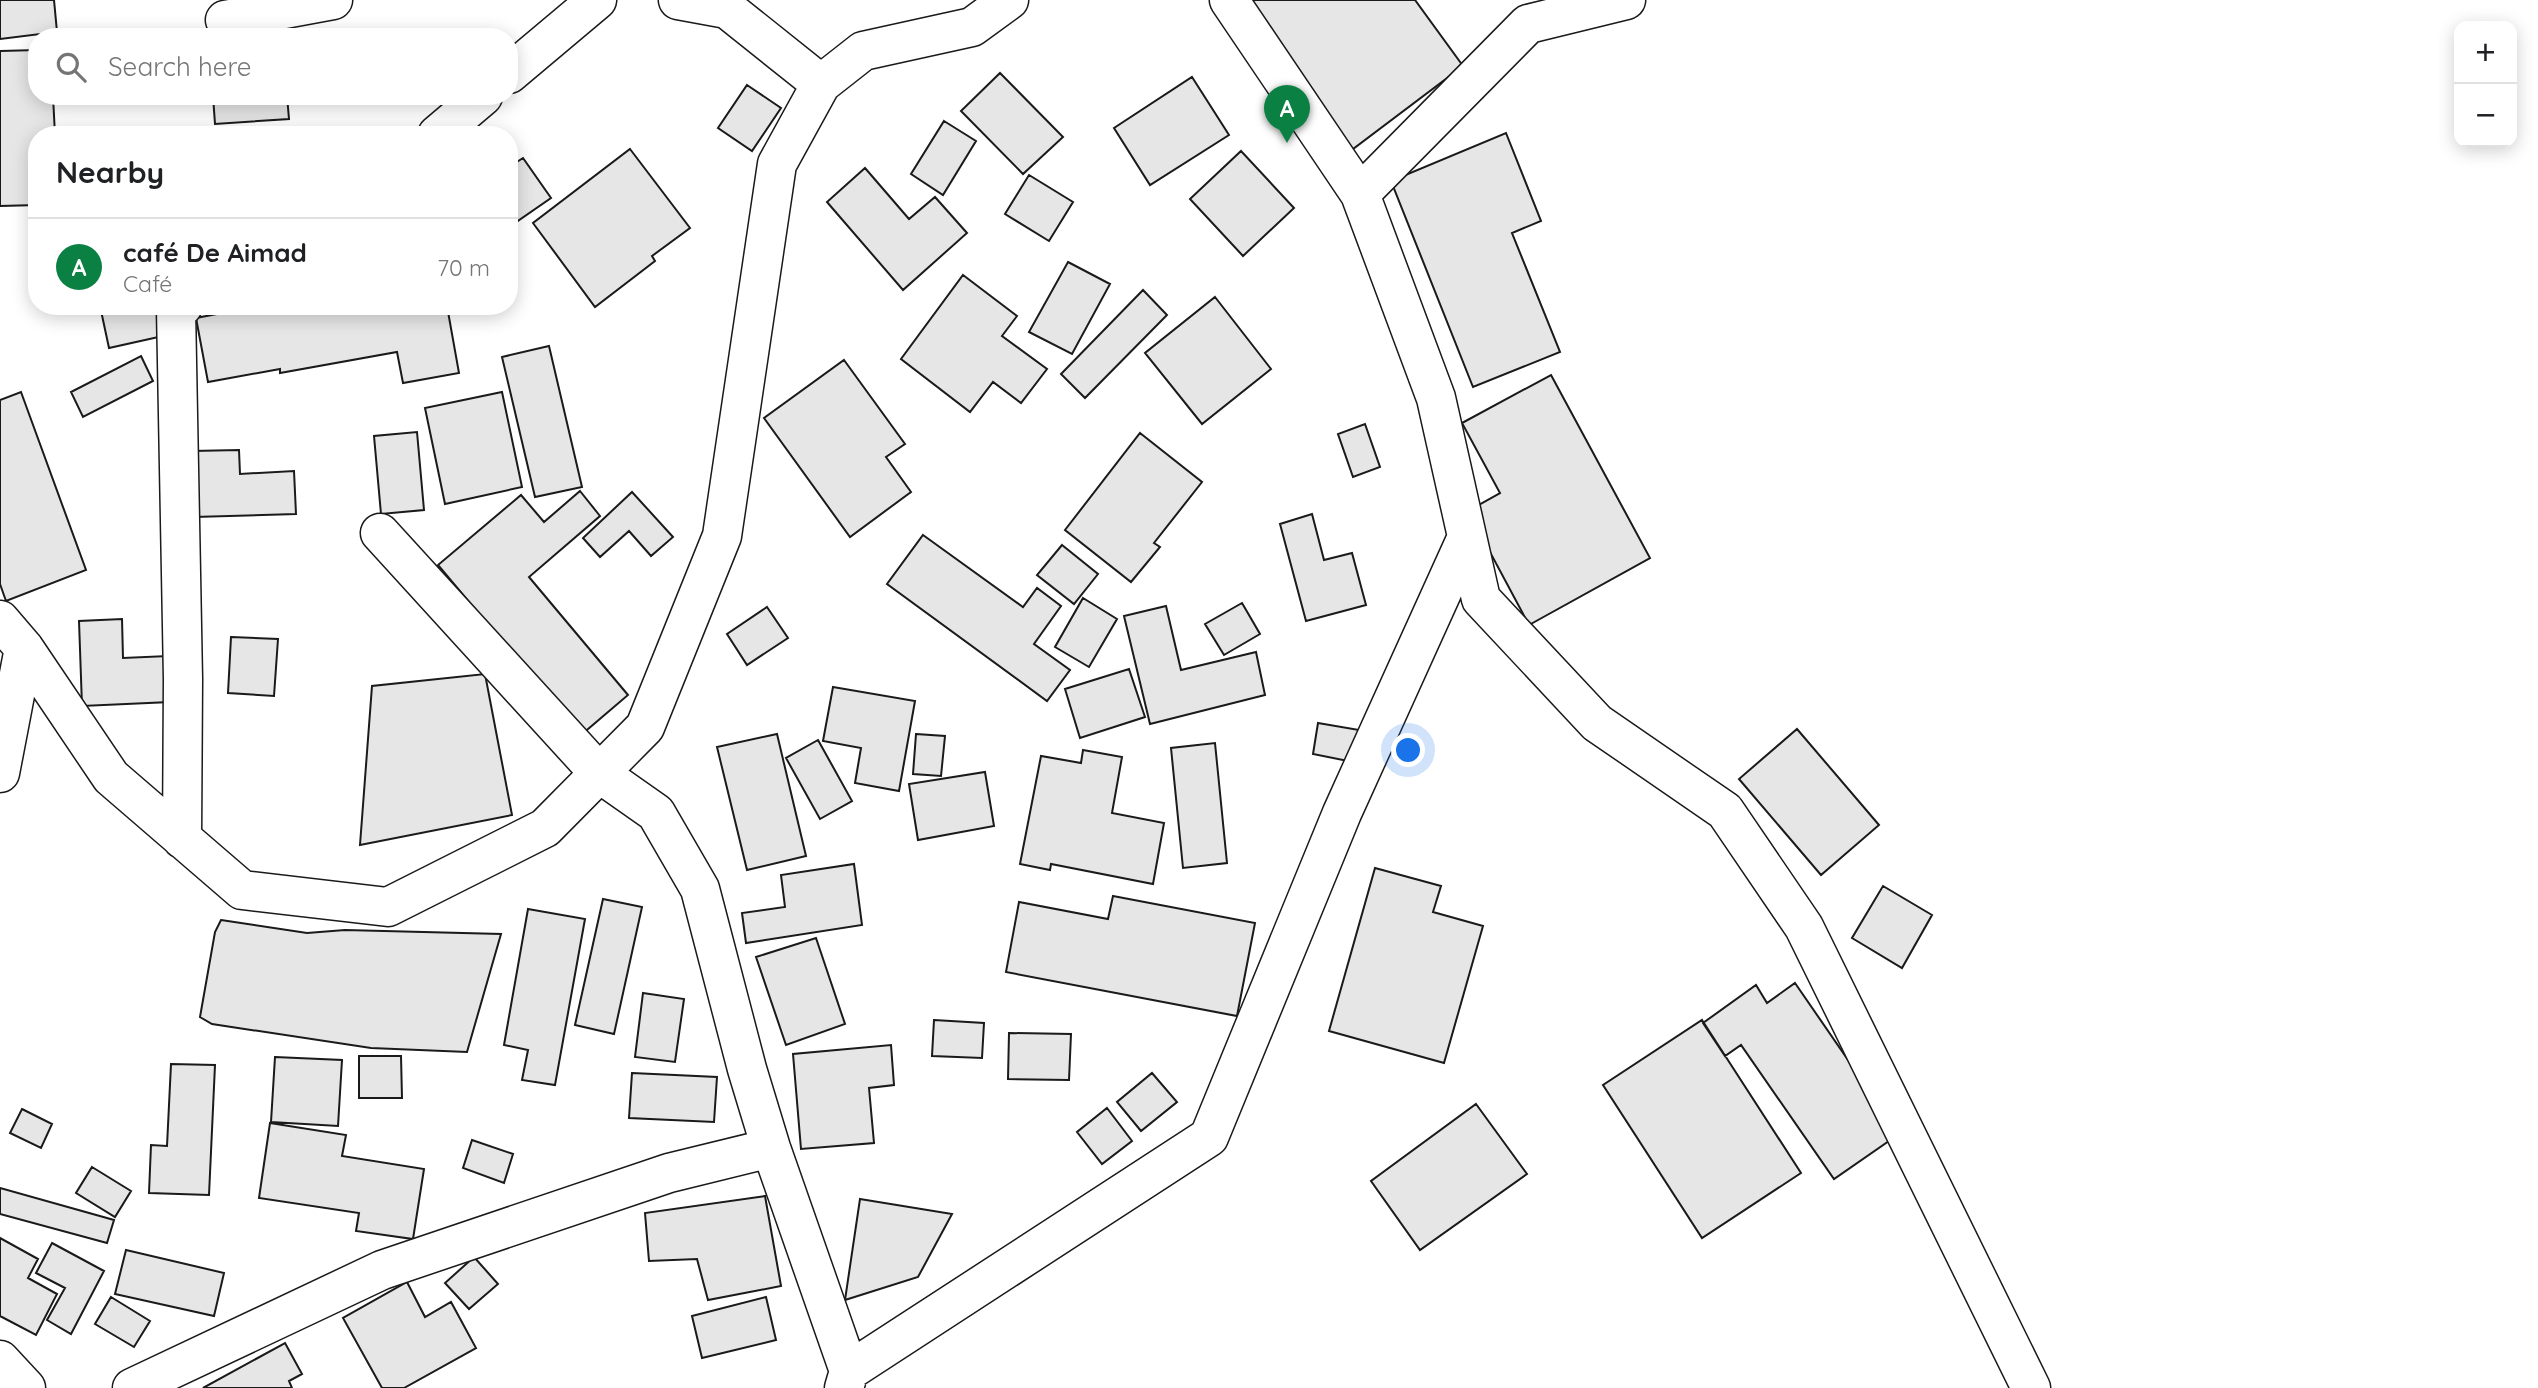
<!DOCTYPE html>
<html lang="en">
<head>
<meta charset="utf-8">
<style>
  body { margin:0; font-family:Quicksand,sans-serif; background:#f2f2f2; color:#202124 }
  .controls { position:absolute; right:21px; top:21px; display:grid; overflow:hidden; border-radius:14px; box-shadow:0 4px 18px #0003 }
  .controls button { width:63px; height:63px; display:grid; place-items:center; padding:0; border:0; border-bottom:2px solid #e0e0e0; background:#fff; color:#202124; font:35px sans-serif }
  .you { position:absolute; left:1409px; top:751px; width:24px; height:24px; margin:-18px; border:5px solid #fff; border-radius:50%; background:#1a73e8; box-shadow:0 0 0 10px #1a73e833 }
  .badge { display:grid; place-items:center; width:46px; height:46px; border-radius:50%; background:#0b8043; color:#fff; font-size:23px; font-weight:700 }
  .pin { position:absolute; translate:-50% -58px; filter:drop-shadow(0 2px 4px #0008) }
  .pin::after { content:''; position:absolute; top:37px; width:24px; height:21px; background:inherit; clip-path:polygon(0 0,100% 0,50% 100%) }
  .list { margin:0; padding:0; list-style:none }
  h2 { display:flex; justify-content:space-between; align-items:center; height:91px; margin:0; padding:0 28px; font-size:30px }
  h2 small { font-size:23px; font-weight:400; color:#757577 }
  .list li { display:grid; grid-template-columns:46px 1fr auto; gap:21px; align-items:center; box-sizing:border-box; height:98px; padding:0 28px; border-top:2px solid #e0e0e0 }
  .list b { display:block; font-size:26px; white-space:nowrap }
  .list p { margin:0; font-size:23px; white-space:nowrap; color:#757577 }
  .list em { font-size:23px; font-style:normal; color:#757577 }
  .icon { flex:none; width:38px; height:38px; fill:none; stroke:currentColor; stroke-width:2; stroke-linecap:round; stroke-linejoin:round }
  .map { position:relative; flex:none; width:2538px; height:1388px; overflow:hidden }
  .search { position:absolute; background:#fff; box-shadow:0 4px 18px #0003; left:28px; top:28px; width:490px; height:77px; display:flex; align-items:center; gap:18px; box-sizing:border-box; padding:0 24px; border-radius:28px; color:#757577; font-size:26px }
  .panel { position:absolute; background:#fff; box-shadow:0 4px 18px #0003; left:28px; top:126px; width:490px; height:189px; border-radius:28px }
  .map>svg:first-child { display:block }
</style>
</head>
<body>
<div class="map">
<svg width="2538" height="1388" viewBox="0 0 2538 1388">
  <rect width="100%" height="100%" fill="#fff"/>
  <path fill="#e6e6e6" stroke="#1a1a1a" stroke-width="2" d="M0,0H54L57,32L0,39Z
    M1238,0H1415L1463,66L1349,152Z
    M37,50V96H53L55,135H37V205L0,206V51Z
    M1000,73L1063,137L1023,174L961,111Z
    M1192,77L1229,135L1150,185L1114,128Z
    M747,85L781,108L752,151L718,128Z
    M213,96H287L289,119L215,124Z
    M944,121L976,141L943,195L911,174Z
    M1506,133L1541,221L1512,233L1560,352L1473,387L1391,181Z
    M630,149L690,228L652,256L655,261L595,307L533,223Z
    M1241,151L1294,208L1243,256L1190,199Z
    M523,158L551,198L509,227V167Z
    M865,168L909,219L935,197L967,233L903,290L827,202Z
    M1029,175L1073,202L1049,241L1005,214Z
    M1068,262L1110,284L1072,354L1029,332Z
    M963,275L1017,316L1002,336L1047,369L1021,403L993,382L970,412L901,359Z
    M1143,290L1167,315L1085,398L1061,374Z
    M1215,297L1271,369L1202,424L1145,353Z
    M100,306H156L163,336L109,348Z
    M258,306H447L459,373L403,383L397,352L280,373V369L208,382L196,318Z
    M549,346L582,487L535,497L502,357Z
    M141,356L153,381L83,417L71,392Z
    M844,360L905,444L886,457L911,492L850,537L764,418Z
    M1551,375L1650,558L1529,625L1468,511L1500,493L1462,423Z
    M21,392L86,570L6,601L0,584V400Z
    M502,392L522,487L445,504L425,408Z
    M1365,424L1380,467L1353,477L1338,434Z
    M417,432L424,510L381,514L374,436Z
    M1140,433L1202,482L1154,543L1160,547L1131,582L1065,530Z
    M239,450L240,474L294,471L296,514L194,517L192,451Z
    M580,491L600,516L529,577L628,695L581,735L438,565L521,495L544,522Z
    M632,492L673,537L651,556L629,531L600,557L583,538Z
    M1312,514L1324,560L1352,553L1366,605L1306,621L1280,524Z
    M923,535L1023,607L1037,588L1061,606L1034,644L1070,670L1047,701L887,584Z
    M1062,545L1098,574L1074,604L1037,575Z
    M1083,598L1117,619L1089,667L1055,647Z
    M1242,603L1260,634L1224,655L1205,624Z
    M1166,606L1181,670L1256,652L1265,695L1150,724L1124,616Z
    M767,607L788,638L747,665L727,634Z
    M122,619L123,658L168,656L170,702L82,706L79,621Z
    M231,637L278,639L274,696L228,693Z
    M1129,669L1145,717L1080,738L1065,689Z
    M485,674L512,815L360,845L372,686Z
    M833,687L915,701L899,791L855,783L861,748L823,741Z
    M1318,723L1365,731L1358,763L1313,754Z
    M1797,729L1879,825L1821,875L1739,779Z
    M777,734L806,856L747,870L717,747Z
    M916,734L945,736L941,776L913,774Z
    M818,740L852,801L820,819L786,758Z
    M1215,743L1227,863L1183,868L1171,748Z
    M1083,750L1122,757L1112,813L1164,823L1153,884L1051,864L1050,870L1020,864L1041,756L1081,763Z
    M985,772L994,826L918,840L909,784Z
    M854,864L862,925L746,943L742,913L785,907L781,875Z
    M1375,868L1441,886L1433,912L1483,926L1444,1063L1329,1031Z
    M1883,886L1932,915L1902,968L1852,938Z
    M1113,896L1255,923L1237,1016L1006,972L1019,902L1108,919Z
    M603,899L642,907L614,1034L575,1025Z
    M528,909L585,919L555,1085L522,1080L528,1050L504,1045Z
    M221,920L307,933L345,930L501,934L467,1052L371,1048L212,1024L200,1017L215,932Z
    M816,938L845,1024L786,1045L756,957Z
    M1795,983L1899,1134L1834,1179L1741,1045L1725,1056L1703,1023L1756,985L1767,1003Z
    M643,993L684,999L675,1062L635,1057Z
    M934,1020L984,1023L982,1058L932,1056Z
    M1702,1020L1801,1173L1702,1238L1603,1085Z
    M1009,1033L1071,1034L1069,1080L1008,1079Z
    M891,1045L894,1085L869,1088L874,1143L801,1149L793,1054Z
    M359,1056H401L402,1098H359Z
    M275,1057L342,1060L338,1126L271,1122Z
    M171,1064L215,1065L209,1195L149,1193L151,1145L167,1146Z
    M632,1073L717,1077L714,1122L629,1118Z
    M1152,1073L1177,1102L1141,1131L1117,1102Z
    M1476,1104L1527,1174L1420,1250L1371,1181Z
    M1107,1108L1132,1141L1102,1164L1077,1132Z
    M22,1109L52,1124L41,1148L10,1133Z
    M270,1123L346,1135L342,1156L424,1169L413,1239L356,1231L359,1213L259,1198Z
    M472,1140L513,1154L504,1183L463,1168Z
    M92,1167L131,1191L115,1217L76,1193Z
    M0,1188L114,1220L107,1243L0,1214Z
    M765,1196L781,1286L708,1300L697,1259L649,1261L645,1213Z
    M860,1199L952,1214L918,1277L845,1300Z
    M0,1238L38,1259L28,1278L57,1294L36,1335L0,1316Z
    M52,1243L104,1271L71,1334L47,1320L65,1288L36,1273Z
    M126,1250L224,1273L214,1316L115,1294Z
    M474,1257L498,1284L469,1309L445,1283Z
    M407,1282L425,1317L451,1302L476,1348L404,1388H382L343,1318Z
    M111,1297L150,1321L134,1347L95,1324Z
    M766,1297L776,1340L702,1358L692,1316Z
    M285,1343L302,1374L289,1381L292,1388H203Z"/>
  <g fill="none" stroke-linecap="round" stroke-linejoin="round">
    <g stroke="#1a1a1a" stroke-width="41">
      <path id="minor" d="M678,0L727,9L821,84
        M1229,0L1360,194L1436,398L1481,599L1597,723L1725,811L1804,927L2031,1388
        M225,20L333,0
        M509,74L597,0
        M437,135L483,96
        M1360,194L1528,24L1626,0
        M380,533L599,773L656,813L700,889L747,1069L771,1148L849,1371L844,1388
        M0,620L24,648L111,777L242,890L388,907L545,828L645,727L722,536L777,164L821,84L863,51L972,27L1009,0
        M0,773L24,648
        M182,839L183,679L176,309L183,306
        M0,1360L26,1388
        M849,1371L1209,1137L1342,813L1467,537
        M132,1388L382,1270L669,1173L771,1148"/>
    </g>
    <use href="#minor" stroke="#fff" stroke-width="38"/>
  </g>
</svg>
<div class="controls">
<button>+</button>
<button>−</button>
</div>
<div class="you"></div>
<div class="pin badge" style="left:1287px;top:143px">A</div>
<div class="search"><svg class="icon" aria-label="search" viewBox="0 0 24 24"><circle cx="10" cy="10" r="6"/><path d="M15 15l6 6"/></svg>Search here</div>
<section class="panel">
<h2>Nearby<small></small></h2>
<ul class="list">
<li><span class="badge">A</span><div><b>café De Aimad</b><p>Café</p></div><em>70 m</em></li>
</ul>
</section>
</div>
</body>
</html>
